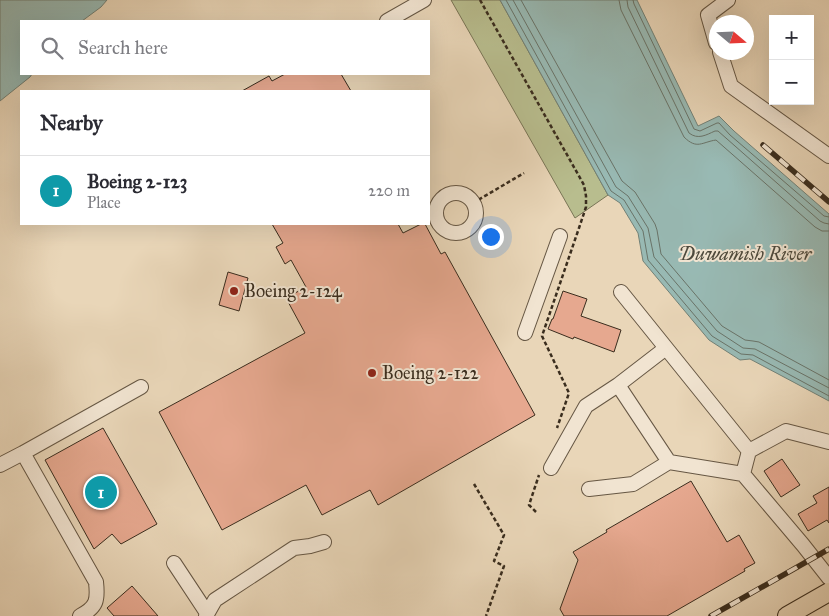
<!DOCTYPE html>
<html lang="en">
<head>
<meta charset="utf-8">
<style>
  body { margin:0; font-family:"IM FELL Great Primer",serif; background:#f2f2f3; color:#2b2b33 }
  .controls { position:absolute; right:15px; top:15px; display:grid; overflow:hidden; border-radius:0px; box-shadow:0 5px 20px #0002 }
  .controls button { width:45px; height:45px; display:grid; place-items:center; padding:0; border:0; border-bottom:1px solid #e1e1e2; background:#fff; color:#2b2b33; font:25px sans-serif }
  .compass { position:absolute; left:709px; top:15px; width:45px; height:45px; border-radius:50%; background:#fff; box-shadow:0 5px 20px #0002; rotate:109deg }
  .you { position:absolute; left:490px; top:236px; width:18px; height:18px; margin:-12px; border:4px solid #fff; border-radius:50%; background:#1a73e8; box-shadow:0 0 0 8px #1a73e833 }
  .badge { display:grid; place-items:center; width:32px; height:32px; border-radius:50%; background:#8f2418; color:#fff; font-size:16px; font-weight:700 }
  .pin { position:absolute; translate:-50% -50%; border:2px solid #fff; box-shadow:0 1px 5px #0006 }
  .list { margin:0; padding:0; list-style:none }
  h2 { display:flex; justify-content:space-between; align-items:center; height:65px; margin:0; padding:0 20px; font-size:21px }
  h2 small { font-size:16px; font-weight:400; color:#7c7c81 }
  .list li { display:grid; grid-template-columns:32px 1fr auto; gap:15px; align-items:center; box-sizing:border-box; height:70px; padding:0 20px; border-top:1px solid #e1e1e2 }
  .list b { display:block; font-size:19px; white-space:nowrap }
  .list p { margin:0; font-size:16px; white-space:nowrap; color:#7c7c81 }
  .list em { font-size:16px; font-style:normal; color:#7c7c81 }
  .icon { flex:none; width:28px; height:28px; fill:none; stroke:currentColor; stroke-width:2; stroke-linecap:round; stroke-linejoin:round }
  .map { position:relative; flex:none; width:829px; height:616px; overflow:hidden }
  .search { position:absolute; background:#fff; box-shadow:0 5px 20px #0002; left:20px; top:20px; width:410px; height:55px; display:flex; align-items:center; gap:12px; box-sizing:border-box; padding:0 18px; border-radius:0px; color:#7c7c81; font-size:19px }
  .panel { position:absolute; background:#fff; box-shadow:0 5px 20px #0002; left:20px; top:90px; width:410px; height:135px; border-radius:0px }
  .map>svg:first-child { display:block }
</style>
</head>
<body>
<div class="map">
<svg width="829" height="616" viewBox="0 0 829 616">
  <rect width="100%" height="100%" fill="#e9d6b8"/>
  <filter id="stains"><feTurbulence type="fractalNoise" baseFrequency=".004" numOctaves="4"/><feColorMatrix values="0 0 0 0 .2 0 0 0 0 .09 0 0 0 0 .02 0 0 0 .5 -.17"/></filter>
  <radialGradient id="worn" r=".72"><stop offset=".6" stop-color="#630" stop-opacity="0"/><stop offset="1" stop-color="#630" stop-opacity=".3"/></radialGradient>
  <path fill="#b8bd8e" stroke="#797556" d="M451,0H500L608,195L575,218Z"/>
  <path fill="#98b9b3" stroke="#728177" d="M0,0H107L101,7L82,21H21V74H32L30,77L0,101Z
    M500,0H637L698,126L719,116L734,131L829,214V401L750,359L740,360L709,340L643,261L638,233L620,203L608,195Z"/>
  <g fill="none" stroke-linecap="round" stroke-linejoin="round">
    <path stroke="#697368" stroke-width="1" d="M506,0L611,191L624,200L643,231L648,260L712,336L741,354L753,355L829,396
      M513,0L616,187L628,196L648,228L654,257L717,331L743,348L755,349L829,388
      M521,0L622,181L635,192L655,224L657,230L661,254L722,326L745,340L753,341L759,342L829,380
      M619,0L621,10L684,137C697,150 702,142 716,140L815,227L822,231H829
      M627,0L628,7L689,133C698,140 706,135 715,131H718L820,221L824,223L829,224
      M633,0L634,4L694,129L700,131L717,123H719L730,135L824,216L829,217"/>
  </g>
  <path fill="#e6a88f" stroke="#3a2d1e" d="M285,74H341L351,91H242L269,76L272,81Z
    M272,224H398L403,233L421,224H425L441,254L445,252L535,415L378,505L370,490L322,515L306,485L222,530L159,412L305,333L286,298L306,287L291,260L285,264L276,247L283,243Z
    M228,272L248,278L239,311L219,305Z
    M563,291L587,299L581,316L621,330L614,352L574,337L573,339L548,329L552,319H553Z
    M103,428L157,524L121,544L112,534L94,549L45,460Z
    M782,459L800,485L781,497L764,471Z
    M691,481L727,542L739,535L755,563L744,569L745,571L667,616H564L560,609L578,560L573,552L607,532L606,530Z
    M829,487V523L827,520L808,531L798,514L817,503L813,496Z
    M132,586L158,616H114L107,608Z"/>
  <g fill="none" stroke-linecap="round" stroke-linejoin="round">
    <g stroke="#665744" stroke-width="16">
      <path id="minor" d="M387,21L424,0
        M716,43L708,15L728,0
        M720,52L731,86L829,156
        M436 213a20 20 0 1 1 40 0a20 20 0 1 1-40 0Z
        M621,292L749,451L743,474L803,545L829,578
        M525,333L560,236
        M618,385L666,348
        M749,451L786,431L829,442
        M23,453L96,582C98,600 97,607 80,616
        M669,462L743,474
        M0,465L23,453L141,387
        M551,468L586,406L618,385L669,462L633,484L589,489
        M174,563L207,613
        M206,616L215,600L294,548L310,546L324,542"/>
    </g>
    <g stroke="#3a2d1e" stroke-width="20">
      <path id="major" d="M787,616L829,592"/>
    </g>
    <path stroke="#3a2d1e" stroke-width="2.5" stroke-dasharray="4 2.5" stroke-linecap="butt" d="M480,0L584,185L586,196V207L579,228L542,336L569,393L557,428
      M473,203L524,173
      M474,484L504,535L494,561L504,566L486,616
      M536,512L529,505L539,475"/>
    <use href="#minor" stroke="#f1e4d1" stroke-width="14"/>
    <use href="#major" stroke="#e9d6b8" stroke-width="18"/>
    <g stroke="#3a2d1e" stroke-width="5.5">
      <path id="rail" d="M763,145L829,202
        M711,616L829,549"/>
    </g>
    <use href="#rail" stroke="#f1e4d1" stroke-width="4" stroke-dasharray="11" stroke-linecap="butt"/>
  </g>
  <g fill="#8f2418" stroke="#f1e4d1" stroke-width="2">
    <circle cx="234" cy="291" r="5"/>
    <circle cx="372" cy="373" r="5"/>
  </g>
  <g text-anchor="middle" stroke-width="4" stroke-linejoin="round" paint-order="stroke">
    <g font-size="18" fill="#3a2d1e" stroke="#f1e4d1" text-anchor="start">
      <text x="244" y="297">Boeing 2-124</text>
      <text x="382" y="379">Boeing 2-122</text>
    </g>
    <g font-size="19" font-style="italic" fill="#4d493c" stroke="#f1e4d1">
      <text x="745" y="260">Duwamish River</text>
    </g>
  </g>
  <rect width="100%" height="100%" filter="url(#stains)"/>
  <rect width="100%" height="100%" fill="url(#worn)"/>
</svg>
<div class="controls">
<button>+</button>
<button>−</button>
</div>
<svg class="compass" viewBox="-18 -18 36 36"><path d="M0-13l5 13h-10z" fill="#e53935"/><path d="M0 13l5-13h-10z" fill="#7c7c81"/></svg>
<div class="you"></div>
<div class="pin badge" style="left:101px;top:492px;background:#0f9aa8">1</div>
<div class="search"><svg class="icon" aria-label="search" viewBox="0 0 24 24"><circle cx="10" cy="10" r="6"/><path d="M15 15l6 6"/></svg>Search here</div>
<section class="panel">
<h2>Nearby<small></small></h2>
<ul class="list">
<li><span class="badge" style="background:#0f9aa8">1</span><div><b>Boeing 2-123</b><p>Place</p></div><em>220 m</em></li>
</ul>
</section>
</div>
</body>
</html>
